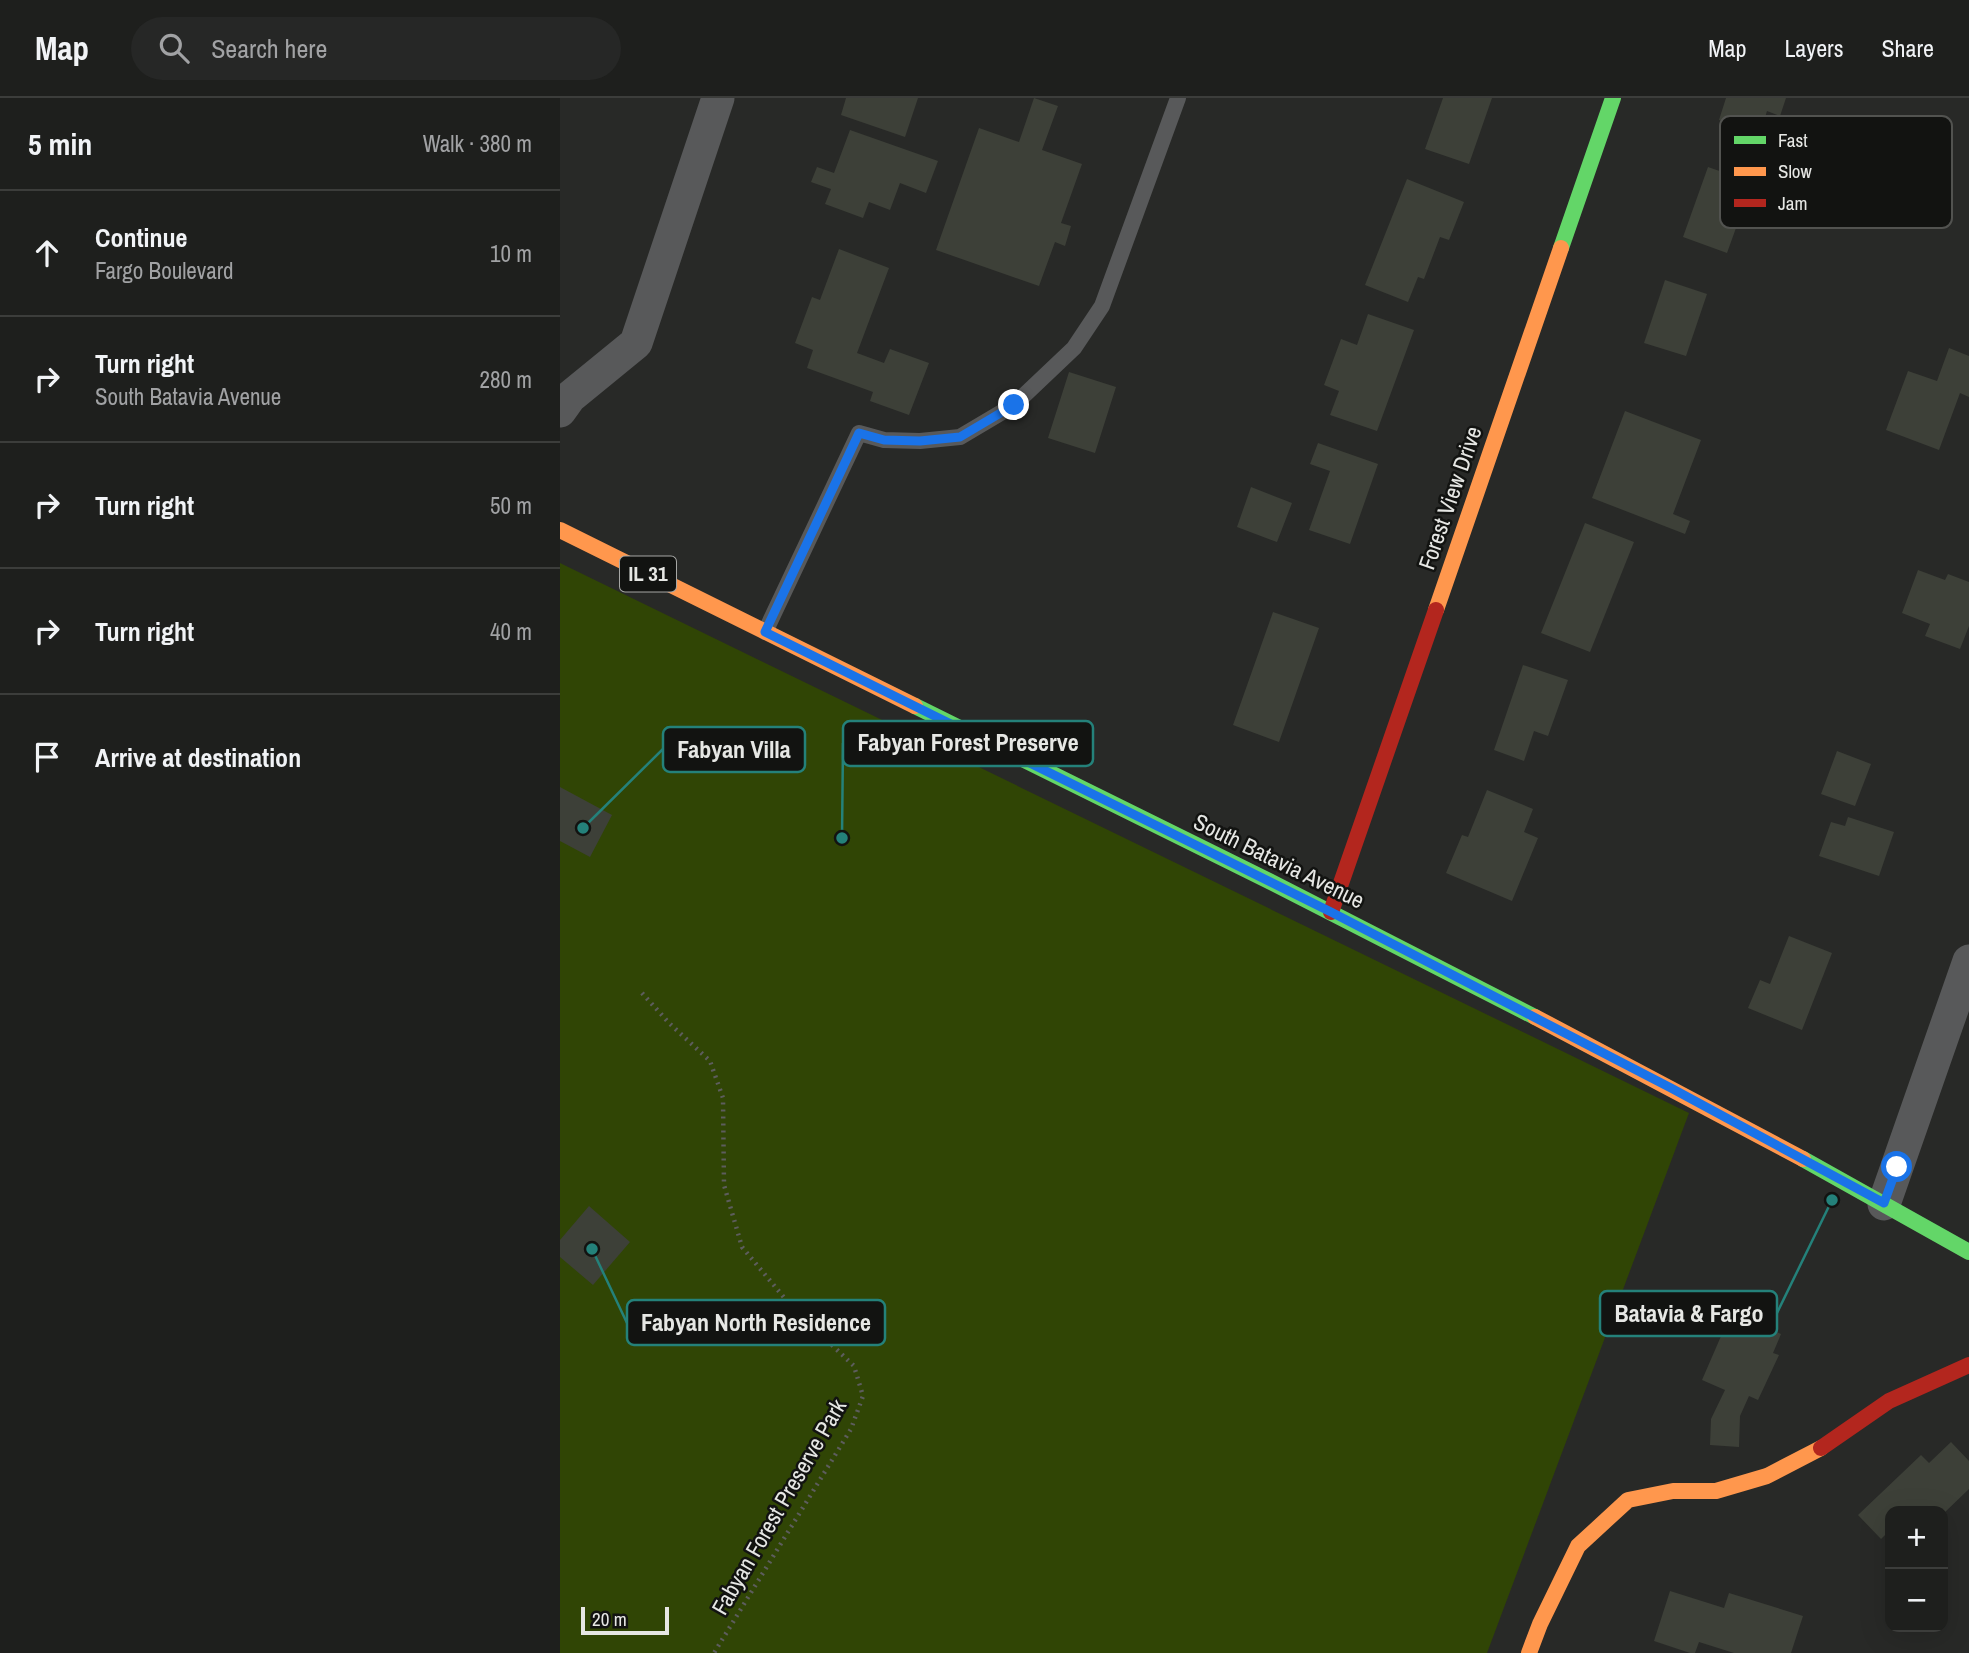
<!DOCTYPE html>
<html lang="en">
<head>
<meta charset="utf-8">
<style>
  body { margin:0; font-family:"Archivo Narrow",sans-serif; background:#262726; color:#f1f3f6 }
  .controls { position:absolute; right:21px; bottom:21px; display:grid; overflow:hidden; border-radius:14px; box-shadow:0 7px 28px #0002 }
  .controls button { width:63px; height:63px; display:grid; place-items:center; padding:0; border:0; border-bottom:2px solid #3c3d3b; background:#1e1f1d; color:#f1f3f6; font:35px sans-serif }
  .scale { position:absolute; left:21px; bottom:18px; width:88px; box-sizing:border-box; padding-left:7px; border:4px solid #e6e7e4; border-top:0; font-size:19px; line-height:24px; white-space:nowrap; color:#e6e7e4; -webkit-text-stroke:5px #121311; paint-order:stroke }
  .stop { position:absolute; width:21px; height:21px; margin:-16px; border:5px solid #1a73e8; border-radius:50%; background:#fff }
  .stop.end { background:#1a73e8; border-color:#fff; box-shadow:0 2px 7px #0008 }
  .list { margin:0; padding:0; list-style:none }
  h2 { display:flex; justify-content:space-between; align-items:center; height:91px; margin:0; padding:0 28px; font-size:30px }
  h2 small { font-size:23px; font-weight:400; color:#a1a2a4 }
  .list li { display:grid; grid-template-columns:46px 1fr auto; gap:21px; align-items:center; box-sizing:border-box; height:126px; padding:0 28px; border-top:2px solid #3c3d3b }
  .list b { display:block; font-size:26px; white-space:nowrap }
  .list p { margin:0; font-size:23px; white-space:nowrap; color:#a1a2a4 }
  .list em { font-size:23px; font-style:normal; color:#a1a2a4 }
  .icon { flex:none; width:38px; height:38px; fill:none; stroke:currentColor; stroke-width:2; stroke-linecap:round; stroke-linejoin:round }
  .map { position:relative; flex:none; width:1409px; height:1555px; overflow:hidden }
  header { display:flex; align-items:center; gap:42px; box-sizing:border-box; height:98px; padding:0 35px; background:#1e1f1d; border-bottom:2px solid #3c3d3b }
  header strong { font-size:33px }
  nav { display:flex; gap:38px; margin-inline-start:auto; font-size:24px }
  .search { width:490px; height:63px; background:#262726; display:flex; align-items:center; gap:18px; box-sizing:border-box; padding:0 24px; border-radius:38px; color:#a1a2a4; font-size:26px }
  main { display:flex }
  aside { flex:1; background:#1e1f1d }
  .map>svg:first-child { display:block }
</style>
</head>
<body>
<header>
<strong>Map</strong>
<div class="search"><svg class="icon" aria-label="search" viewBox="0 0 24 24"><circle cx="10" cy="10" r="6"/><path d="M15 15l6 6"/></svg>Search here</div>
<nav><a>Map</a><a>Layers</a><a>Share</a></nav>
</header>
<main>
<aside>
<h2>5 min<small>Walk · 380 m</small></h2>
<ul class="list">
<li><svg class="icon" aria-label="ahead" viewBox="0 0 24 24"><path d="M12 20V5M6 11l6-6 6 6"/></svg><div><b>Continue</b><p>Fargo Boulevard</p></div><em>10 m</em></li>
<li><svg class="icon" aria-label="right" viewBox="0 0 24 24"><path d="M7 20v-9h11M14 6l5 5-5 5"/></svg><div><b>Turn right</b><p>South Batavia Avenue</p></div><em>280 m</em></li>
<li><svg class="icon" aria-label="right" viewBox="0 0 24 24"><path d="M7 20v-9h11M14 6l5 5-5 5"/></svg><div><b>Turn right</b></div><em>50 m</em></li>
<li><svg class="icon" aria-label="right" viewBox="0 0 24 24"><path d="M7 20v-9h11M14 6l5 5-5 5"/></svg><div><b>Turn right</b></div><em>40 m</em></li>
<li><svg class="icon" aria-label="arrive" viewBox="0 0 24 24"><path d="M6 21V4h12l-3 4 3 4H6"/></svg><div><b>Arrive at destination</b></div></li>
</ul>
</aside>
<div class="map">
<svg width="1409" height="1555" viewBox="0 0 1409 1555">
  <rect width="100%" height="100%" fill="#282927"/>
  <path fill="#304505" d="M0,465L1129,1015L927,1555H0Z"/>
  <path fill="#3d4038" d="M286,0H358L345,39L281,17Z
    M474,0L498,8L482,52L522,66L501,125L511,128L505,148L495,144L479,188L376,152L419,30L459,44Z
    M883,0H932L909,66L865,51Z
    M1166,0H1226L1220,18L1207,13L1200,36L1159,22Z
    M290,32L378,63L366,95L340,85L330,112L309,104L303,120L265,106L271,91L251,84L257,69L274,75Z
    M1148,69L1208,90L1197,122L1181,116L1167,155L1123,139Z
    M847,81L904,104L889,142L880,139L864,181L858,179L848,204L805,187Z
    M279,151L329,170L297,255L324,265L330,251L369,265L349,317L310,303L313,294L247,270L253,252L235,245L252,199L260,202Z
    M1105,182L1147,196L1126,258L1084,245Z
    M808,216L854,232L817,333L770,317L779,293L764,287L781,241L797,247Z
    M1389,250L1409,258V299L1400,295L1379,352L1326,332L1348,273L1377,283Z
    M509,274L556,289L535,355L488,340Z
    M1065,313L1141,342L1113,416L1130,423L1125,436L1032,400Z
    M758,345L818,366L790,446L749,432L770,373L750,366Z
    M691,389L732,405L717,444L677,429Z
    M1025,425L1074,444L1030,554L981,535Z
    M1358,472L1385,482L1388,476L1409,484V528L1400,551L1365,538L1370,526L1342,515Z
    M713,514L759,530L719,644L673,627Z
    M963,567L1008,582L988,638L974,633L964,663L934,652Z
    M1277,653L1311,666L1295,708L1261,696Z
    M0,689L52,717L30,759L0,743Z
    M927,692L973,711L964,734L978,740L952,803L886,775L902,737L908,739Z
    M1288,719L1334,734L1319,778L1259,758L1271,724L1285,728Z
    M1229,838L1272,855L1242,932L1188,910L1200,882L1210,886Z
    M29,1108L70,1144L33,1187L0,1159V1142Z
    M1188,1221L1221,1236L1213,1255L1219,1257L1198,1302L1189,1298L1180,1318L1179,1349L1150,1347L1151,1321L1165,1292L1142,1282L1168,1222L1185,1230Z
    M1391,1344L1409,1363V1391L1383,1416V1413H1330V1432L1321,1441L1298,1417L1361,1357L1369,1365Z
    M1110,1493L1164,1510L1169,1495L1243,1518L1231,1555H1174L1139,1544L1135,1555H1130L1094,1543Z"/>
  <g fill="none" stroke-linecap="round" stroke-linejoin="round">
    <path stroke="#5d5d5d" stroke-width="4.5" stroke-dasharray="2 5" stroke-linecap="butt" d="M82,895L109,925L150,963L163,1000L164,1087L182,1149L232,1209L294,1268L303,1298L291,1331L154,1555"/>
    <path stroke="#58595a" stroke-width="16" d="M205,534L299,335L324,342L360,343L400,339L454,307L514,250L542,208L618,0"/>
    <path stroke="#58595a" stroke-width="33" d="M0,313L10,299L76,245L158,0
      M1324,1106L1409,863"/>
    <path stroke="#63d668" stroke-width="16" d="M1001,150L1053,0
      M355,608L709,783L975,919
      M1243,1061L1409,1154"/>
    <path stroke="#ff974d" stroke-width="16" d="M0,432L355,608
      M876,512L1001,150
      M975,919L1243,1061
      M969,1555L980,1526L1018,1448L1068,1402L1113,1393H1156L1207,1378L1261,1350"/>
    <path stroke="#b3261e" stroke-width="16" d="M771,814L876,512
      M1261,1350L1329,1303L1409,1267"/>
  </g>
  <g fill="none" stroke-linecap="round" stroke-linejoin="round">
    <path stroke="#1a73e8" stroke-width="9" d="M454,307L400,339L360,343L324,342L299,335L205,534L771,814L1111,990L1324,1105L1337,1069"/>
  </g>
  <g text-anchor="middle" stroke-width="5" stroke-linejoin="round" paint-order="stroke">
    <rect fill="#121311" stroke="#a6a7a5" stroke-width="2" x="60" y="458.5" width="56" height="35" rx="5"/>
    <g font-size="21" font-weight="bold" fill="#e6e7e4">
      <text x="88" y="483">IL 31</text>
    </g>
    <g font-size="23" fill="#e6e7e4" stroke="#121311">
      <text transform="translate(890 400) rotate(-71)" y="8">Forest View Drive</text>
      <text transform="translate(719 763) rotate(26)" y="8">South Batavia Avenue</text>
      <text transform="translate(219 1409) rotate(-60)" y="8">Fabyan Forest Preserve Park</text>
    </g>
  </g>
  <rect x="1160" y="18" width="232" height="112" rx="10" fill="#121311" stroke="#525350" stroke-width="2"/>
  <rect x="1174" y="38" width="32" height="8" fill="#63d668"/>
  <rect x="1174" y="69" width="32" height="9" fill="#ff974d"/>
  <rect x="1174" y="101" width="32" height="8" fill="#b3261e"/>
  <g font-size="19" fill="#e6e7e4">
    <text x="1218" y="49">Fast</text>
    <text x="1218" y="80">Slow</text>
    <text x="1218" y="112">Jam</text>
  </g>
  <path fill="none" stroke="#24817a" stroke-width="2.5" d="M282 740L283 645M23 730L103 651M1272 1102L1217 1215M32 1151L67 1225"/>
  <g fill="#24817a" stroke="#121311" stroke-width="2.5">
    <circle cx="282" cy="740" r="7"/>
    <circle cx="23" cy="730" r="7"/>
    <circle cx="1272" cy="1102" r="7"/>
    <circle cx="32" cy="1151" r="7"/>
  </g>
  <g fill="#121311" stroke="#24817a" stroke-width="2.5">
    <rect x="283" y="623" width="250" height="45" rx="7"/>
    <rect x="103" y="629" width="142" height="45" rx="7"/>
    <rect x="1040" y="1193" width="177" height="45" rx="7"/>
    <rect x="67" y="1202" width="258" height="45" rx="7"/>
  </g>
  <g font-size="24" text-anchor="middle" font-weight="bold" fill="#e6e7e4">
    <text x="408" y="653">Fabyan Forest Preserve</text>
    <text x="174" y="660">Fabyan Villa</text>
    <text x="1129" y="1224">Batavia &amp; Fargo</text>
    <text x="196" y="1233">Fabyan North Residence</text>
  </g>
</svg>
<div class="controls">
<button>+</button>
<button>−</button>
</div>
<div class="scale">20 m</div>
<div class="stop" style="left:1337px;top:1069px"></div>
<div class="stop end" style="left:454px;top:307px"></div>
</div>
</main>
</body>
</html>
